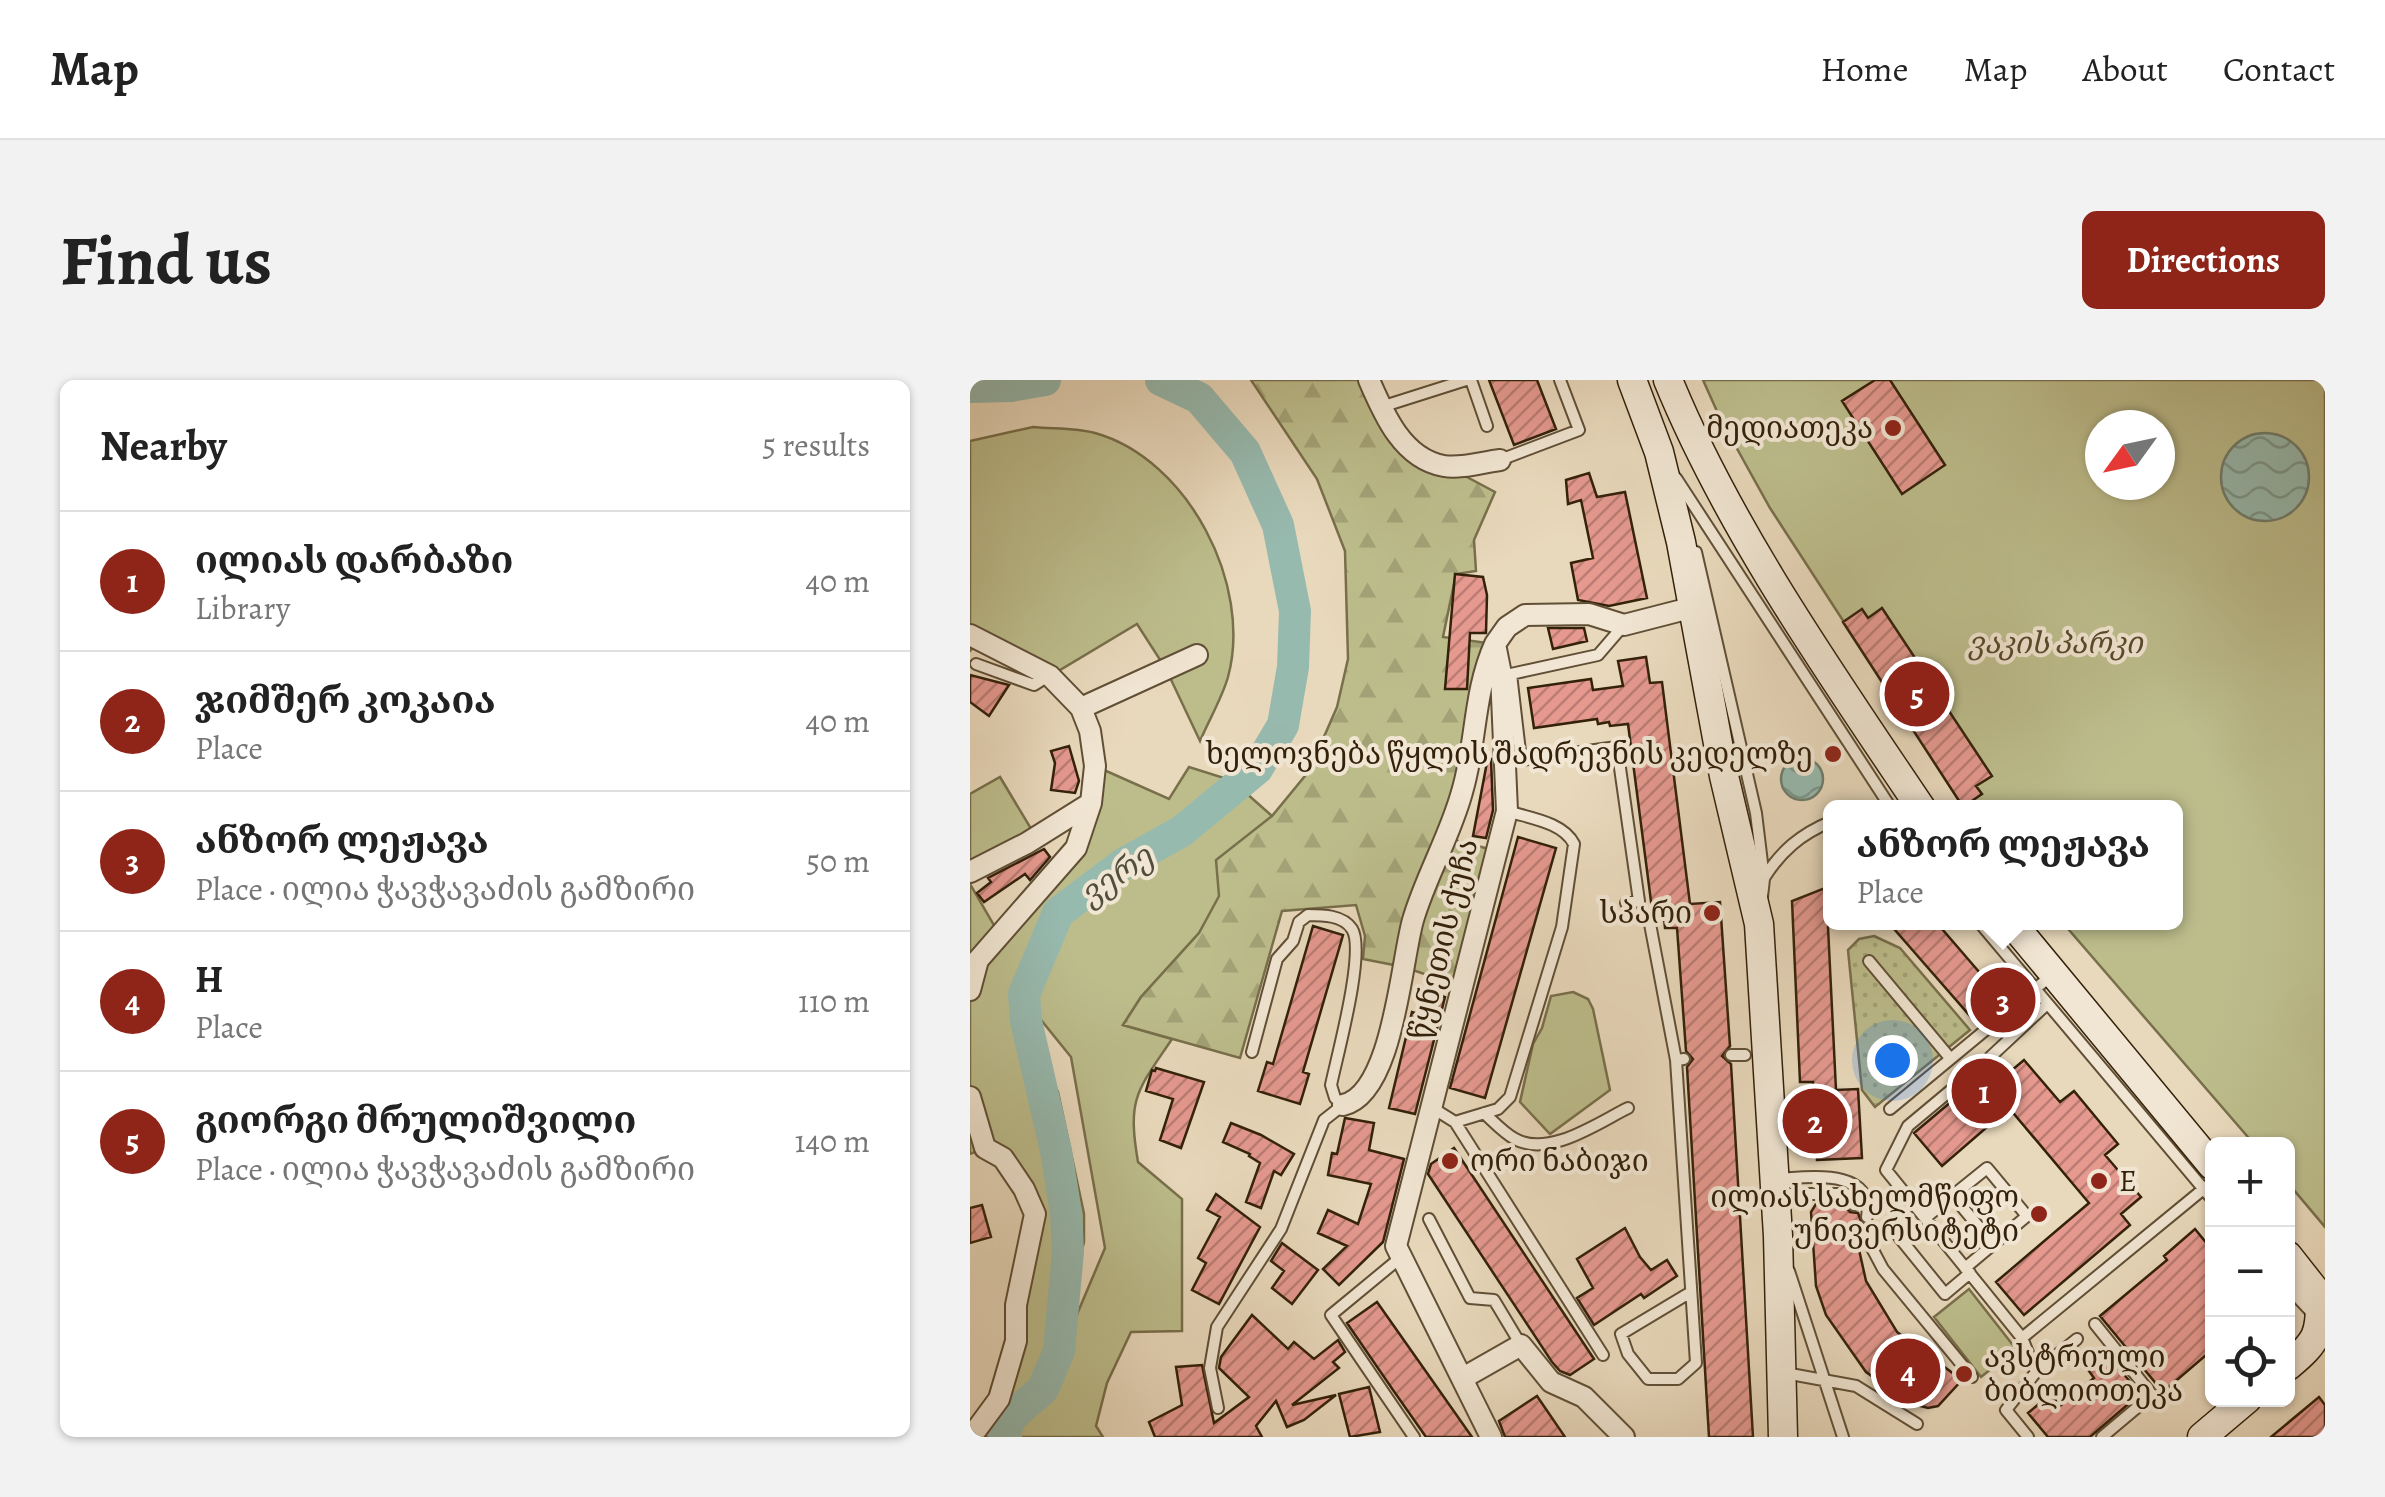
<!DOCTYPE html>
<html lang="en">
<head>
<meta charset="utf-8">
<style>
  body { margin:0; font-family:Alegreya,"Noto Serif Georgian",serif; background:#f2f2f2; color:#222 }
  .controls { position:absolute; right:30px; bottom:30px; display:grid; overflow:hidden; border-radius:15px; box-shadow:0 2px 8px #0004 }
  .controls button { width:90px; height:90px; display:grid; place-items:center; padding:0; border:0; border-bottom:2px solid #e0e0e0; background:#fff; color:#222; font:50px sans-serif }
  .compass { position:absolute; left:1115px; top:30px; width:90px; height:90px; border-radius:50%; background:#fff; box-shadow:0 2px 8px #0004; rotate:237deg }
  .you { position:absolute; left:922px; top:680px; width:35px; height:35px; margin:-25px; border:8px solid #fff; border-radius:50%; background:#1a73e8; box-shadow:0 0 0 15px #1a73e833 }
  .badge { display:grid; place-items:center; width:65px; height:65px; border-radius:50%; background:#8f2418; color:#fff; font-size:32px; font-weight:700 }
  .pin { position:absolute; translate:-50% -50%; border:5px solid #fff; box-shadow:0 2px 10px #0006 }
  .popup { position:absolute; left:853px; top:420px; width:360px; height:130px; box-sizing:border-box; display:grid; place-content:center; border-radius:15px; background:#fff; filter:drop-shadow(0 2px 8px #0005); font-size:32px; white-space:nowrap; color:#767676 }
  .popup b { font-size:38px; color:#222 }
  .popup::after { content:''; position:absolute; left:50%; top:100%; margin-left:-20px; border:20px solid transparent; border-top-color:#fff }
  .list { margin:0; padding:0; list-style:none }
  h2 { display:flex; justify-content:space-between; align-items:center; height:130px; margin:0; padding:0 40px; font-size:42px }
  h2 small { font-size:32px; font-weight:400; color:#767676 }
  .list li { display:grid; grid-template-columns:65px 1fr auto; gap:30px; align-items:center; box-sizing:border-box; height:140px; padding:0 40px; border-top:2px solid #e0e0e0 }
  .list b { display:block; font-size:38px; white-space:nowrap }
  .list p { margin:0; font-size:32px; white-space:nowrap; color:#767676 }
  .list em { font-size:32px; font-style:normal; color:#767676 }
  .icon { flex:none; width:55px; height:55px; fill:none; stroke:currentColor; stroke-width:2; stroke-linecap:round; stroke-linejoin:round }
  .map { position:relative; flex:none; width:1355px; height:1057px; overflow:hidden; border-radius:15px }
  header { display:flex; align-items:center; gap:60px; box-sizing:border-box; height:140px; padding:0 50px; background:#fff; border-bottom:2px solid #e0e0e0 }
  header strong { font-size:48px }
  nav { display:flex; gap:55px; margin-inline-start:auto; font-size:35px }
  .intro { display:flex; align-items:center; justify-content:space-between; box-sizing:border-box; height:240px; padding:0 60px }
  h1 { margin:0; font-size:70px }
  .button { padding:25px 45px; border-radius:15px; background:#8f2418; color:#fff; font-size:35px; font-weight:700 }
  main { display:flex; gap:60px; padding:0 60px }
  aside { flex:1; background:#fff; border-radius:15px; box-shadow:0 2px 8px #0004 }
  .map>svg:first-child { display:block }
</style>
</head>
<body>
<header>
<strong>Map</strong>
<nav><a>Home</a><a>Map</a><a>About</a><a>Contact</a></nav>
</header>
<div class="intro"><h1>Find us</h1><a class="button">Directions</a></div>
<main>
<aside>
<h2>Nearby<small>5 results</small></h2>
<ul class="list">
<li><span class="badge">1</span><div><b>ილიას დარბაზი</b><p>Library</p></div><em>40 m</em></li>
<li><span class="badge">2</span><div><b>ჯიმშერ კოკაია</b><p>Place</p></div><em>40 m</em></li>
<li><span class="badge">3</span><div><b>ანზორ ლეჟავა</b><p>Place · ილია ჭავჭავაძის გამზირი</p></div><em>50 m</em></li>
<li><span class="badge">4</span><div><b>H</b><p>Place</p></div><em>110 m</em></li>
<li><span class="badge">5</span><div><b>გიორგი მრულიშვილი</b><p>Place · ილია ჭავჭავაძის გამზირი</p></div><em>140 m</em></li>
</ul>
</aside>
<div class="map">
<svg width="1355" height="1057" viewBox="0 0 1355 1057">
  <defs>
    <pattern id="forest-firs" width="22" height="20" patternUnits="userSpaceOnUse" patternTransform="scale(2.5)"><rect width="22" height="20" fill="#bdbd8c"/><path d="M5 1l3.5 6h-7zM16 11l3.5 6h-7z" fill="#a3a277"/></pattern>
    <pattern id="garden-dots" width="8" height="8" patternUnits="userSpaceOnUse" patternTransform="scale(2.5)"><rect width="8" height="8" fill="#bdbd8c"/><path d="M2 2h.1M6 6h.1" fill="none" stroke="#a3a277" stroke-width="1.8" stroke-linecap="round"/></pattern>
    <pattern id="water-waves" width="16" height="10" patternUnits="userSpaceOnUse" patternTransform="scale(2.5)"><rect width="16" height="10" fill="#97baaf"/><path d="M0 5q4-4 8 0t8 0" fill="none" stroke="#7c978d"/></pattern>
    <pattern id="building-hatch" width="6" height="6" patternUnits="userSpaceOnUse" patternTransform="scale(2.5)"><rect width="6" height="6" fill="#e5998f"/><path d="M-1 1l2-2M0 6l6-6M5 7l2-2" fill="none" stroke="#ba7c73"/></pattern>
  </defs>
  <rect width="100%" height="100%" fill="#e9d9bc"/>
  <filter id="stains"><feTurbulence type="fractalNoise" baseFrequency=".002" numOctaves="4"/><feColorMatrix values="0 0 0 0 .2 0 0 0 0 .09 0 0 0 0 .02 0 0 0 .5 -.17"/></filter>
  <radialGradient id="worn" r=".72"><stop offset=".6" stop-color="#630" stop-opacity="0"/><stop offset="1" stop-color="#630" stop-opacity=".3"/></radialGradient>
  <path fill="#bdbd8c" stroke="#786f4b" stroke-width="2.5" fill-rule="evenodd" d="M733,0H1355V847L1318,803V764H1284L1093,543L1206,542V428L994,427L800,128L750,38ZM1130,45H1190V105H1130Z
    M63,47C83,49 106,48 125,53C218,79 283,205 258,297C252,318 239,340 230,361L196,289L167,244L80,296L12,258L0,271V61Z
    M125,386L199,419L219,387L254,398L198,449L145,478L86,523L45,613L52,655L69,674L88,712L114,834V862L107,889L84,931L76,976L67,1002L33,1031L25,1051L28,1057H1L29,1019L65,834L15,768L0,774V504L29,554L106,468Z
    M30,397L66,457L0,492V414Z
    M276,413L302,436L229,553L171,617L153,645L202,659C167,711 157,718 168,782L212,819V951L161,952L137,1003L126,1046L133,1057H49L45,1045L83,1011L95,985L99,956L108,932L135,868L101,677L67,635C70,581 93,532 140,504C158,493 178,487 196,476C227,459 251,437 276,413Z
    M603,612L618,619L623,629L640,710L580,754L550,722L563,664L572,648L581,616Z
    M999,909L1046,969L1011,997L964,937Z"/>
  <path fill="url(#forest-firs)" stroke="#786f4b" stroke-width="2.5" d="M281,0H392L442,74L476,86L525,112L504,160L506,191L486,194L473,257L525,264L476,458L527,471L492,607L434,587L393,579L395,556L386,525L312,531L270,678L153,645L171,617L229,553L249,516L246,480L302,436L339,391L367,327L378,279L375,171L347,99Z"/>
  <path fill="url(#garden-dots)" stroke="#786f4b" stroke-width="2.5" d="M904,556L930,568L1000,650L905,727L892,710L878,570L889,559Z"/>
  <path fill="url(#water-waves)" stroke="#6f7d6d" stroke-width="2.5" d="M1251 97a44 44 0 1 1 88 0a44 44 0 1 1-88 0Z
    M811 399a21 21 0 1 1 42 0a21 21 0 1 1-42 0Z"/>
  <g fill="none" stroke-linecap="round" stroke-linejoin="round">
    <path stroke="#97baaf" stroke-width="32" d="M0,7L41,6L75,0
      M36,1057L34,1053L41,1037L73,1009L89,971L98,871L96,833L86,771L56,641L54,614L88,533L153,484L212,451L287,389L313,345L323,287L325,231L308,145L275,72L229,18L191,0"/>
  </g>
  <path fill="url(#building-hatch)" stroke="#33210a" stroke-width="2.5" d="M519,0H567L586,49L544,65Z
    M905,0H920L975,85L932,114L872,21Z
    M619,93L627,117L655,112L677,218L639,226L608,220L601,183L623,178L611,120L598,124L596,100Z
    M485,194L513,197L517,215L516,253H500L497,309H475Z
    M912,228L957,296L942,305L951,321L963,338L977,328L1022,396L1006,406L1012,414L993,427L873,242L892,229L898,238Z
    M578,248H614L617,261L583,269Z
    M676,277L680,303L692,302L720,524L750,522L760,666L752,676L761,684L783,1057H739L717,687L723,679L716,671L707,548H695L693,527L682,529L658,344L640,346L639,342L628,344L627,339L564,348L558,308L621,299L623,310L653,306L648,281Z
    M0,295L39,305L19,336L0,322Z
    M99,366L109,401L105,413L81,410L85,383L81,371Z
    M518,377L521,379L523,430L516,458L503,456Z
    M548,457L586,468L515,718L480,708Z
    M74,469L80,477L60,500L55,494L14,522L7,513L21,502L18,498Z
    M860,506L858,547L866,710L888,709L892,778L847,780L843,702H830L822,521Z
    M918,542H966L1035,622L1007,644Z
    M343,546L373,555L333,692L339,694L330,724L288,711L297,682L303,684Z
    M461,613L475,617L445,734L419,728L442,632L456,636Z
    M1054,680L1090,722L1104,711L1148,764L1135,775L1171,817L1151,834L1160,845L1054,935L1026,902L1119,823L1039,728L972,786L944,753L1026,684L1035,696Z
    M186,688L234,702L211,768L190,760L203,719L176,711L182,690L185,691Z
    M375,738L404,743L399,770L434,779L413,862L369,905L353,889L377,866L348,853L358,830L388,844L401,804L358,795L362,773L367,774Z
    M261,743L291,755L324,774L311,795L304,791L291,828L276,822L290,783L279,776L280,774L253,762Z
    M484,768L624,979L600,995L590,991L582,982L458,794L461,784Z
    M246,814L290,847L249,924L222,910L236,883L228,878L250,837L237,830Z
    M872,823L880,832L888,833L892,844L903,843L907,846L902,850L892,847L886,856L896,901L927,952L992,1000L968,1026L958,1028L943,1024L896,992L856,935L846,906L841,832L846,824Z
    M12,825L21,857L0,863V828Z
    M655,848L670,877L681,890L697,880L707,896L674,918L671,914L624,945L607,918L623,908L607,879Z
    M1225,849L1242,870V970L1193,1012L1130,936L1197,880L1194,876Z
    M312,863L348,890L322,924L302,908L314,891L301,881Z
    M407,922L457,993L502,1057H456L423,1010L377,943Z
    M282,935L318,969L324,962L344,979L368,960L375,972L363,982L369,988L322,1025L366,1015L334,1040L317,1047L306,1021L286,1046L292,1057H185L179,1042L212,1025L206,987L232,985L244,1043L279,1017L249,988L251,977Z
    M1135,971L1170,1014L1120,1057H1078L1058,1033L1081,1014L1090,1026L1124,998L1116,987Z
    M399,1007L410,1052L380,1057L369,1014Z
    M567,1016L595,1057H535L529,1041Z
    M1349,1017L1355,1025V1057H1301Z"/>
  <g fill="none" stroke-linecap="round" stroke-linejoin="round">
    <g stroke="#604f36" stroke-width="14">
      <path id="service" d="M501,0L517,46
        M411,27L496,0
        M530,80L609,50L590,0
        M706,98L921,428
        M726,172L786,433L794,499L792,517
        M653,246L628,275L541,294L551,380L647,367L669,521L656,523
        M6,284L64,305L78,296
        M794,498C811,471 831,454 860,442
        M1009,542L1242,819
        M680,544L706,680
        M899,581L980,678
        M1077,624L1016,681L938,746L916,790L1052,958L1242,802
        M761,675H775
        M714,679L706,680L726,983L708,999H678L658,974L651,954L721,912
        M461,727L485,742L633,975
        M920,729L1082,595
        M514,733C524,742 534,753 545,759C579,778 629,742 658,728
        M485,742L528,729L540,717L592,547L604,464C593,442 559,438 537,431
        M805,799C835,798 905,786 897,837
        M806,814H876L884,825
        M983,816L1023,864
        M955,838L1017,788L1057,836L995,888
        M459,839L500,918L524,920L551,965
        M895,855L913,889L1002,997
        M929,857L975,914L1000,893
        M430,878L361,935L444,1057
        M819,891L873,1057
        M1318,907L1343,934
        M1125,944L1182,1015L1132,1057
        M1052,958L1066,992L1107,959
        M815,993L886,1006L947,1044
        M248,1028L240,988L247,947L311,849L354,740L373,725L365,718L361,705C367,676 396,571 382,549C373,535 352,535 338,535L329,542L323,561L307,579L282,672
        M1058,1057L1036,1030L1066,992"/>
    </g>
    <g stroke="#604f36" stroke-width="24">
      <path id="minor" d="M399,0C414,35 433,79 474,86C491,89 513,82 530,80
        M0,255L80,296L111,328L120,351L125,386L121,423L106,468L8,580L0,610
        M111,328L227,275
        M0,492L57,463L121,423
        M0,717L15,768L33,778L54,809L65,834L46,925V961L29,1019L1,1057
        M373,725C423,714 431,582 443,540C456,496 480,456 492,412C507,362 503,313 525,264
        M493,998L551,965L581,1002L614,1017L654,1057
        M521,1057L426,866L537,431L531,294L525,264L537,247L555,235L619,234L654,245L724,227"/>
    </g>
    <g stroke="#33210a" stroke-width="31">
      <path id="secondary" d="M662,0L689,72L711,162L754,396L789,544L808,856L813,1057
        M698,0C759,149 861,294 951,428
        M1041,542L1242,785
        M1318,876L1355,923
        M1318,986C1347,962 1351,954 1350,916
        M1232,1057L1277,1019"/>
    </g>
    <use href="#service" stroke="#f1e6d3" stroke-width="10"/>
    <use href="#minor" stroke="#f1e6d3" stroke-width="20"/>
    <use href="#secondary" stroke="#f1e6d3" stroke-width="28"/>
  </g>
  <g fill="#8f2418" stroke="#f1e6d3" stroke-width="4">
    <circle cx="923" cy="48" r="10"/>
    <circle cx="863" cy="374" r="10"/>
    <circle cx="742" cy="533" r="10"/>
    <circle cx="480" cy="781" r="10"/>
    <circle cx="1129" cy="801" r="10"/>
    <circle cx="1069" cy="834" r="10"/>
    <circle cx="994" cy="994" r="10"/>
  </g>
  <g text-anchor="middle" stroke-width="8" stroke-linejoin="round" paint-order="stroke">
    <g font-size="30" fill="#33210a" stroke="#f1e6d3" text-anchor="end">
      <text x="903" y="58">მედიათეკა</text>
      <text x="843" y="384">ხელოვნება წყლის შადრევნის კედელზე</text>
      <text x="722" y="543">სპარი</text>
      <text x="500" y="791" text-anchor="start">ორი ნაბიჯი</text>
      <text x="1149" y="811" text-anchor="start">E</text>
      <text x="1049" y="827">ილიას სახელმწიფო<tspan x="1049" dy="34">უნივერსიტეტი</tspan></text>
      <text x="1014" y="987" text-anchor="start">ავსტრიული<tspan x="1014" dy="34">ბიბლიოთეკა</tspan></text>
    </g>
    <g font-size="30" font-style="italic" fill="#56482a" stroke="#f1e6d3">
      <text x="1085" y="273">ვაკის პარკი</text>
    </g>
    <g font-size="30" fill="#33210a" stroke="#f1e6d3">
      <text transform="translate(473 559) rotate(-76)" y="10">წყნეთის ქუჩა</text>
    </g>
    <g font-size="32" font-style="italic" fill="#514f3c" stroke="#f1e6d3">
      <text transform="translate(146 495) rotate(-34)" y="11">ვერე</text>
    </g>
  </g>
  <rect width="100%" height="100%" filter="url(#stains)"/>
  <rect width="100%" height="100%" fill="url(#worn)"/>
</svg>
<div class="controls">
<button>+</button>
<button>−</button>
<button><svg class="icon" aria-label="locate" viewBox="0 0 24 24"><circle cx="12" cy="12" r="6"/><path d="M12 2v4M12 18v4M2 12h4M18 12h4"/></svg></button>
</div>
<svg class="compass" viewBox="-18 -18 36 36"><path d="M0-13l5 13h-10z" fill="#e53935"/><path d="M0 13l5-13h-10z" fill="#767676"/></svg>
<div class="you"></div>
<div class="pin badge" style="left:1014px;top:711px">1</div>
<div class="pin badge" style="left:845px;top:741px">2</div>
<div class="pin badge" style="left:1033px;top:620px">3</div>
<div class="popup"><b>ანზორ ლეჟავა</b>Place</div>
<div class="pin badge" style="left:938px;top:991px">4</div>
<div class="pin badge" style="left:947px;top:314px">5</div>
</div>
</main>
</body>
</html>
